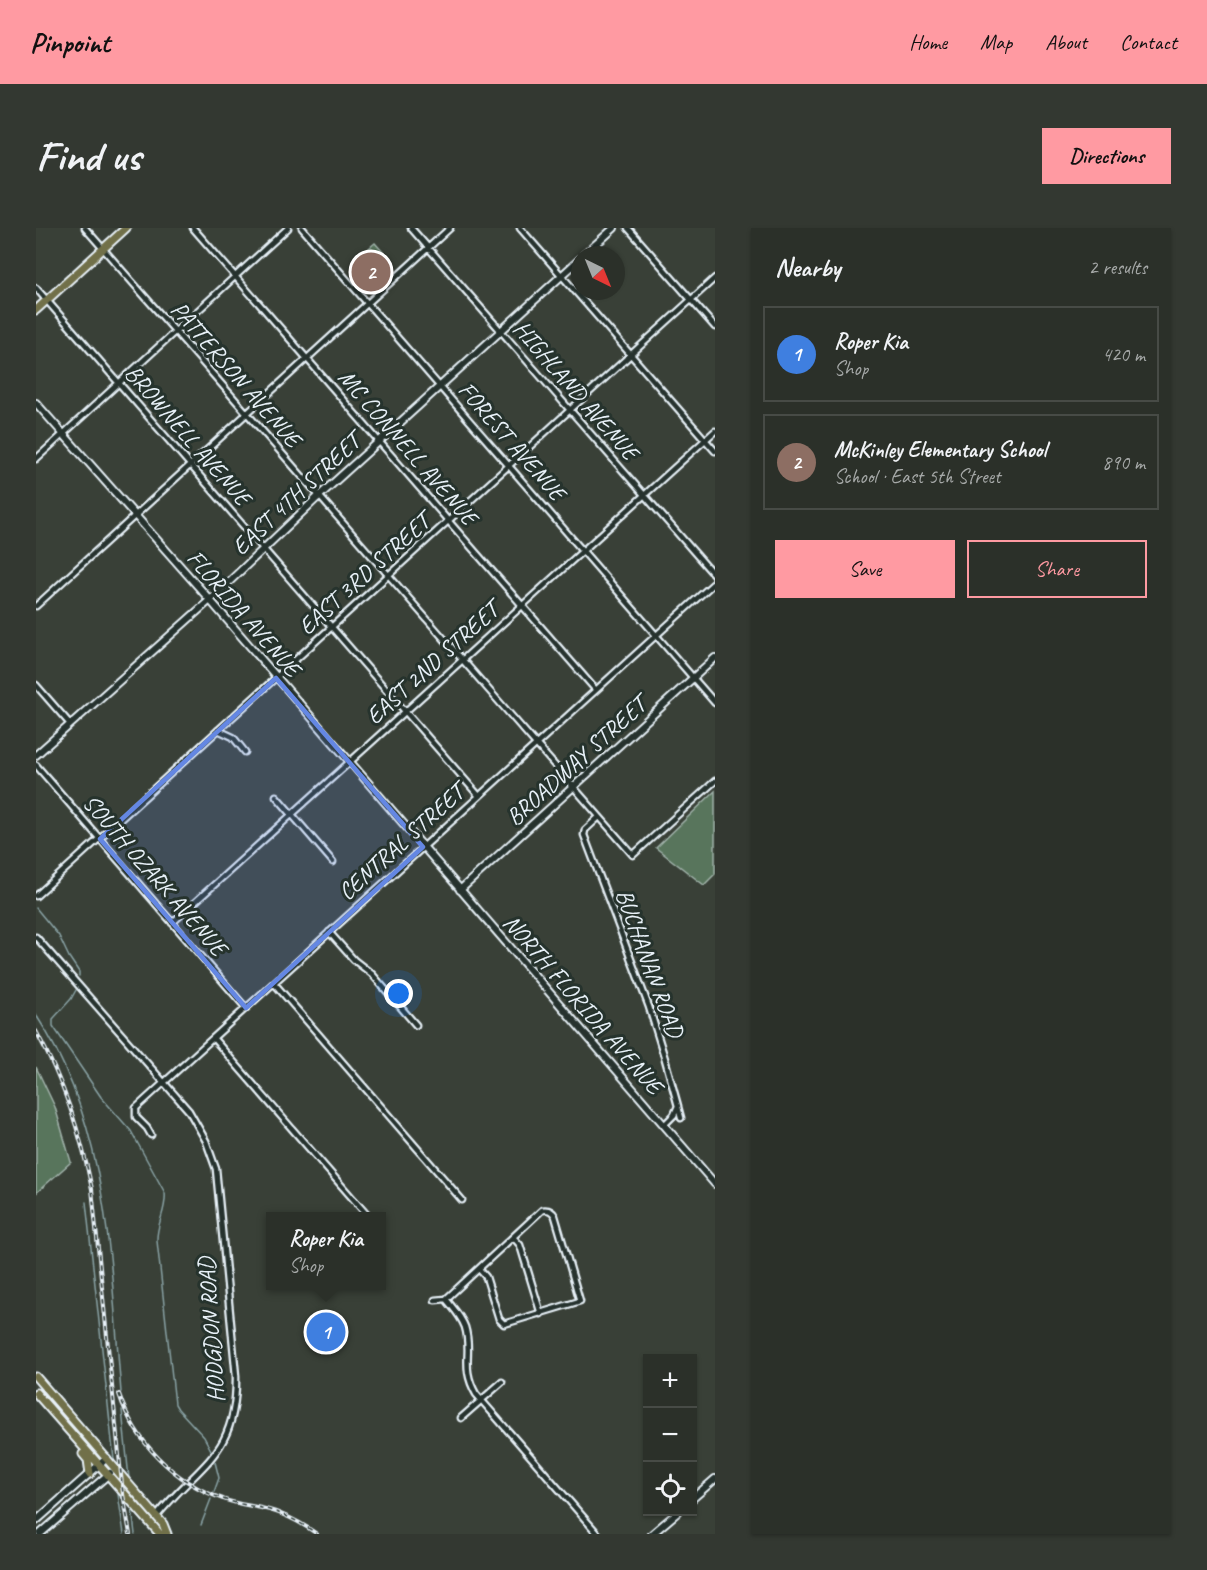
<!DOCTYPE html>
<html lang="en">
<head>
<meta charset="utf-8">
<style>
  body { margin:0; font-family:Caveat,sans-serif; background:#333831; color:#f1f3f6 }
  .controls { position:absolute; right:18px; bottom:18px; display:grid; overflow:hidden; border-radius:0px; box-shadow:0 2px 4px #0004 }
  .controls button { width:54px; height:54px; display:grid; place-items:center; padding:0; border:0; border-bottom:2px solid #474b46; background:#2b3029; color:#f1f3f6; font:30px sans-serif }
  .compass { position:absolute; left:535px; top:18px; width:54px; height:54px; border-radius:50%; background:#2b3029; box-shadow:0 2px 4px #0004; rotate:137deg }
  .you { position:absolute; left:363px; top:766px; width:21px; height:21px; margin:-15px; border:4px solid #fff; border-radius:50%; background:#1a73e8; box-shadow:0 0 0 9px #1a73e833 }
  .badge { display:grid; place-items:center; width:39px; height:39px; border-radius:50%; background:#ff9aa2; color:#fff; font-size:20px; font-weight:700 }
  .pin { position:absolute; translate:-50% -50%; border:3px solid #fff; box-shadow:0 2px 6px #0006 }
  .popup { position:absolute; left:230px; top:984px; width:120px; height:78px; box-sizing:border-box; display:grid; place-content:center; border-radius:0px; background:#2b3029; filter:drop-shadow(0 2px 4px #0005); font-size:20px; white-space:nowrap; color:#a6a9a8 }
  .popup b { font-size:22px; color:#f1f3f6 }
  .popup::after { content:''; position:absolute; left:50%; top:100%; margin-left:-12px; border:12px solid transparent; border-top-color:#2b3029 }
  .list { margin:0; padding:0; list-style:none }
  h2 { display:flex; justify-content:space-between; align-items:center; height:78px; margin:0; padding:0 24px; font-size:26px }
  h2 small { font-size:20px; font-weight:400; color:#a6a9a8 }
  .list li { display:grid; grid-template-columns:39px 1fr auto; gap:18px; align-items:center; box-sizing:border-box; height:96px; margin:0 12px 12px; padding:0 12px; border:2px solid #474b46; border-radius:0px }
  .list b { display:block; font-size:22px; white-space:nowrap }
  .list p { margin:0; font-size:20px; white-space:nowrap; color:#a6a9a8 }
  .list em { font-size:20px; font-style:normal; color:#a6a9a8 }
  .actions { display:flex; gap:12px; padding:18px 24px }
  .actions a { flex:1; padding:14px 0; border:2px solid #ff9aa2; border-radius:0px; text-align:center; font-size:21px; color:#ff9aa2 }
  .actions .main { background:#ff9aa2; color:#111 }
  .icon { flex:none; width:33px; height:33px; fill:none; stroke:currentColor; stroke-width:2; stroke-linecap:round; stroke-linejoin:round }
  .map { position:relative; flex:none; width:679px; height:1306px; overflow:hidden; border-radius:0px }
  header { display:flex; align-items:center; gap:36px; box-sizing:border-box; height:84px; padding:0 30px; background:#ff9aa2; color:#111 }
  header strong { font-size:28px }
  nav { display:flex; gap:33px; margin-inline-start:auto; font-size:21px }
  .intro { display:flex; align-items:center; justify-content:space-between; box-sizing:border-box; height:144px; padding:0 36px }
  h1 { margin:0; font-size:42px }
  .button { padding:15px 27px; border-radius:0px; background:#ff9aa2; color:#111; font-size:21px; font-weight:700 }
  main { display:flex; gap:36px; padding:0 36px }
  aside { flex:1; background:#2b3029; border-radius:0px; box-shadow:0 2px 4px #0004 }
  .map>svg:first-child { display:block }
</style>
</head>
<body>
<header>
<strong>Pinpoint</strong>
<nav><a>Home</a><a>Map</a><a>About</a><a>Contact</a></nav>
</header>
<div class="intro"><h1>Find us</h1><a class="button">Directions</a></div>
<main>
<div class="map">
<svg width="679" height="1306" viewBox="0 0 679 1306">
  <rect width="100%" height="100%" fill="#394037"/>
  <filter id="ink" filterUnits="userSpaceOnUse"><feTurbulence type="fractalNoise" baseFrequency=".0167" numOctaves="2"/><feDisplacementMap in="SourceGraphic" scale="12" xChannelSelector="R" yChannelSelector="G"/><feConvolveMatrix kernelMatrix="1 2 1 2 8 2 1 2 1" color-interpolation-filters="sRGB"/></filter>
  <g filter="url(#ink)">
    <path fill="#58745b" stroke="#a0b2aa" stroke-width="1.5" d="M339,15L354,32L331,52L316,34Z
      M679,563V646L668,657L620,620Z
      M0,839L19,879L35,934L0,965Z"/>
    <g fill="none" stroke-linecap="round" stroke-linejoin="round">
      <path stroke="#89a2a5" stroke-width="1.5" d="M0,680L23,708L33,729L43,744V748
        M40,762L35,771L17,791V798L65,869L95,903L129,965C131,982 120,996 121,1013L139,1176L142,1181L168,1209L176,1224
        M0,787C74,899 74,1035 85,1164
        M50,974L78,1232
        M86,1182L93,1250
        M178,1264L183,1250L179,1234
        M82,1266L88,1306
        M96,1281L99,1306
        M165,1297L175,1271"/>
      <g stroke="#e8f1f8" stroke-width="9">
        <path id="street" d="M49,0L597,627L679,553
          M157,0L559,461
          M266,0L679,475
          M375,0L679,348
          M484,0L679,223
          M592,0L679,99
          M0,60L443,568
          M0,231L252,0
          M0,378L414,0
          M0,457L34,496
          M182,502L197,509L209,524
          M0,537L210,780
          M240,568L297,634
          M563,589L549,602L548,607L613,779L629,831L642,878L638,887L628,897
          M0,668L679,50
          M136,695L679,203
          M293,704L318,732L336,746L380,797
          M0,709L153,883L170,913L180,941L200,1148C201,1228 164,1234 120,1289
          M238,755L426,972
          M177,810L332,988
          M642,879L645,890
          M115,907L111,900L100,889V880L679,354
          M477,1009L484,1017L505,1086
          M410,1071L506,982C512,981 516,982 519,988L544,1073L468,1096L463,1091L450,1049L443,1041
          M399,1072L410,1071C417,1080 425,1088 429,1099C437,1125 424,1138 440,1166L562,1306
          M425,1190L466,1154"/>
      </g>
      <g stroke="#e8f1f8" stroke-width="10">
        <path id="secondary" d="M548,27L578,0
          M0,175L174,372L679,956
          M0,527L174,372L283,268L544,31
          M424,662L679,430
          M656,1271L679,1251
          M0,1293L71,1230
          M4,1306L74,1245
          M616,1306L642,1284"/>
      </g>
      <g stroke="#e8f1f8" stroke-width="11">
        <path id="primary" d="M0,82L90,0
          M0,1149L127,1296L131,1306
          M0,1165L124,1306
          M47,1226L52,1232L54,1246"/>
      </g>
      <use href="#street" stroke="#26332d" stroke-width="4.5"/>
      <use href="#secondary" stroke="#26332d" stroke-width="6"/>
      <use href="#primary" stroke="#71704a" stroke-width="7"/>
      <g stroke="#e8f1f8" stroke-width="4">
        <path id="rail" d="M0,803C28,855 44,903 56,961L87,1266L94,1306
          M83,1166C99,1214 138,1254 187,1271C205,1278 227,1278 245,1286C258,1291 270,1298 281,1306"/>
      </g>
      <use href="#rail" stroke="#26332d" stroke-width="1.5" stroke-dasharray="4.5" stroke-linecap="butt"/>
    </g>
  </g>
  <path fill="#6487e3" fill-opacity="0.2" stroke="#6487e3" stroke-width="4.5" stroke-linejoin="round" d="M240,450L387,619L210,780L64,611Z"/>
  <g text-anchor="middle" stroke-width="6" stroke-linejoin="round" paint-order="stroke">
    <g font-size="24" fill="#e8f1f8" stroke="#26332d">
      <text transform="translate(200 146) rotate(49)" y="8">PATTERSON AVENUE</text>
      <text transform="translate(540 162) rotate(49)" y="8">HIGHLAND AVENUE</text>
      <text transform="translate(152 207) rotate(49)" y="8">BROWNELL AVENUE</text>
      <text transform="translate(476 213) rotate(49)" y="8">FOREST AVENUE</text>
      <text transform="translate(372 219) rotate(49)" y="8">MC CONNELL AVENUE</text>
      <text transform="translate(260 266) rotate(-43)" y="8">EAST 4TH STREET</text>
      <text transform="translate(328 346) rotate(-42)" y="8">EAST 3RD STREET</text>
      <text transform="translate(208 385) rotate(49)" y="8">FLORIDA AVENUE</text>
      <text transform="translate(396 435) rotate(-42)" y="8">EAST 2ND STREET</text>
      <text transform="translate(540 533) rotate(-42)" y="8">BROADWAY STREET</text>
      <text transform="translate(365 614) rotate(-42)" y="8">CENTRAL STREET</text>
      <text transform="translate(119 647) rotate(49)" y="8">SOUTH OZARK AVENUE</text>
      <text transform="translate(614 735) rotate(70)" y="8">BUCHANAN ROAD</text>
      <text transform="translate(547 776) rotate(49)" y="8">NORTH FLORIDA AVENUE</text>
      <text transform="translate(175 1102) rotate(-94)" y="8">HODGDON ROAD</text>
    </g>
  </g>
</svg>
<div class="controls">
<button>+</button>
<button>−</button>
<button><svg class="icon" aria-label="locate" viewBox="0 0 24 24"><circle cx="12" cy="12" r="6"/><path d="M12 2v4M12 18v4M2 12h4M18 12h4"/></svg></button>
</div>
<svg class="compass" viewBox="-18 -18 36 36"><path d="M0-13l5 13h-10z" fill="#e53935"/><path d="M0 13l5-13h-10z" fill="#a6a9a8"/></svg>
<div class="you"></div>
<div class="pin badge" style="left:290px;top:1104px;background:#3f7fe0">1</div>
<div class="popup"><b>Roper Kia</b>Shop</div>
<div class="pin badge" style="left:335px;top:44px;background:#8d6e63">2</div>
</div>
<aside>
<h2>Nearby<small>2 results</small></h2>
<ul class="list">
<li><span class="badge" style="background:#3f7fe0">1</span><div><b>Roper Kia</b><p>Shop</p></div><em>420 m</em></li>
<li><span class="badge" style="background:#8d6e63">2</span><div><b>McKinley Elementary School</b><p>School · East 5th Street</p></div><em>890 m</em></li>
</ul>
<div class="actions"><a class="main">Save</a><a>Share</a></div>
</aside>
</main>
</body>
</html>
